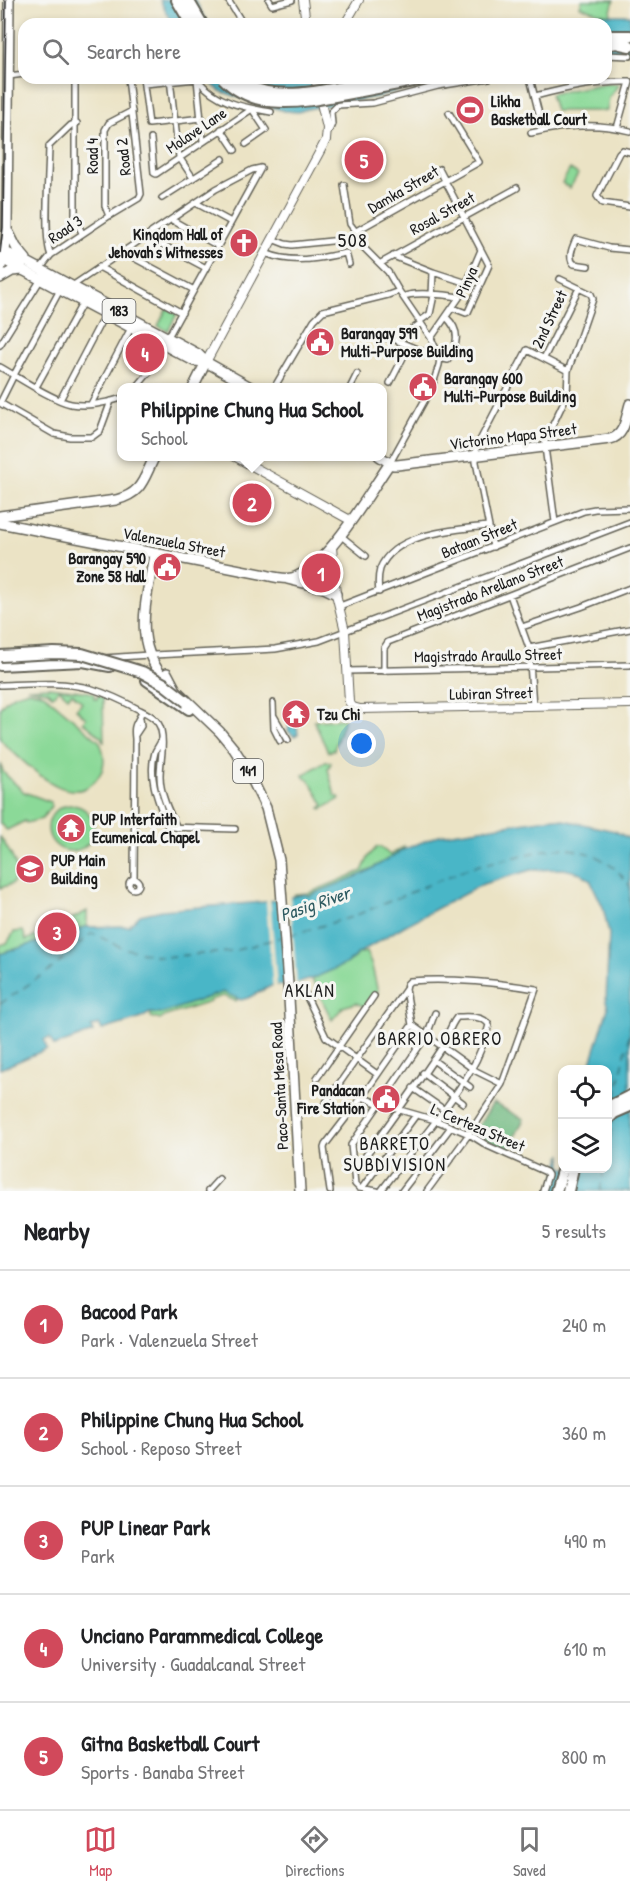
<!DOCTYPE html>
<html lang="en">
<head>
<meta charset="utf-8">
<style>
  body { margin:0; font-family:"Patrick Hand",sans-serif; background:#f2f2f2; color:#202124 }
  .controls { position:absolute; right:18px; bottom:18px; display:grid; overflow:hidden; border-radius:12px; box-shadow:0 3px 9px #0003 }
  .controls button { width:54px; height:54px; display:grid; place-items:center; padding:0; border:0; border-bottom:2px solid #e0e0e0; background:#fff; color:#202124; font:30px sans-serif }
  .you { position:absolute; left:362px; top:744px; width:21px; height:21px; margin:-15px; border:4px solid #fff; border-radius:50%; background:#1a73e8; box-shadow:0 0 0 9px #1a73e833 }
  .badge { display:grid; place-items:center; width:39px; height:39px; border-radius:50%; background:#d1495b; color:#fff; font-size:20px; font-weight:700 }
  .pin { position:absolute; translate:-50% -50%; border:3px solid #fff; box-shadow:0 2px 6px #0006 }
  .popup { position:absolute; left:117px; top:383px; width:270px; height:78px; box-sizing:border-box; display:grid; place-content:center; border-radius:12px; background:#fff; filter:drop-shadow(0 2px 4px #0005); font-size:20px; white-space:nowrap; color:#757577 }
  .popup b { font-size:22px; color:#202124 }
  .popup::after { content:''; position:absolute; left:50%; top:100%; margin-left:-12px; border:12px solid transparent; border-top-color:#fff }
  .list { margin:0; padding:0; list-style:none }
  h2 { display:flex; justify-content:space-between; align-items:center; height:78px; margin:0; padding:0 24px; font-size:26px }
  h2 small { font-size:20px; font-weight:400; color:#757577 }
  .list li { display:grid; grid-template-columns:39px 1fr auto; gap:18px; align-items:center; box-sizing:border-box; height:108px; padding:0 24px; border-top:2px solid #e0e0e0 }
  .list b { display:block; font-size:22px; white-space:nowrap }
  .list p { margin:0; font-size:20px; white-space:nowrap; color:#757577 }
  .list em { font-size:20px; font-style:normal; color:#757577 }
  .icon { flex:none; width:33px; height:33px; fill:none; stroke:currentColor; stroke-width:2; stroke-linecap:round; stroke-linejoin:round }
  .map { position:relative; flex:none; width:630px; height:1191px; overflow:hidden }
  .search { position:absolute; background:#fff; box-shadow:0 3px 9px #0003; left:18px; right:18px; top:18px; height:66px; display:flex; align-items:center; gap:15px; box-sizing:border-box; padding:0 21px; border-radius:18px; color:#757577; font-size:22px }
  .sheet { height:618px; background:#fff }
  nav { display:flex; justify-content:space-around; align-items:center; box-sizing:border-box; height:84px; border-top:2px solid #e0e0e0; background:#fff; font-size:16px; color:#757577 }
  nav a { display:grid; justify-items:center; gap:3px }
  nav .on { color:#d1495b }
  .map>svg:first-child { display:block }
</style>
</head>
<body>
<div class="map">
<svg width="630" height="1191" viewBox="0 0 630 1191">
  <rect width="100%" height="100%" fill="#f6f6f2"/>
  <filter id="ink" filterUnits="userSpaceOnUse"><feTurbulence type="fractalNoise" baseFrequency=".0167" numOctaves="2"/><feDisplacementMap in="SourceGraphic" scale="12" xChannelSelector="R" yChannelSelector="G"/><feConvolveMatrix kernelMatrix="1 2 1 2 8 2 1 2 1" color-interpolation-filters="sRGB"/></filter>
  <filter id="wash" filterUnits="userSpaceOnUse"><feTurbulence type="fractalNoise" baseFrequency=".008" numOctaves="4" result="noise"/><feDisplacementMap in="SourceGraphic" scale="24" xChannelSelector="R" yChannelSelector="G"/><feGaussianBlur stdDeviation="1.35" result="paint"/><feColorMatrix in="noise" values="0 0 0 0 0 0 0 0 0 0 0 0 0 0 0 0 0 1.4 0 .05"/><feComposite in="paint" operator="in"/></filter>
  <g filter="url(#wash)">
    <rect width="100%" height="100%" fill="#ebe3c5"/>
    <path fill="#8bd998" stroke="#547a5a" stroke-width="1.5" d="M582,0H614L610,15L599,13L580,6Z
      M606,83L619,84L609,98L607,111H555L550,94Z
      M570,169L578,174L570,188L562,183Z
      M167,308L177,314L168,331L158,326Z
      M329,555L334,589L296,579L308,575Z
      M49,687L89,692L94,694V699H97L98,695L103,698L104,743L101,737L83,722L86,718L76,709L82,702L72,693L68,697L59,689L53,696L47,691L27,688Z
      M29,691L39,692L45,695L99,741C105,752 106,766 99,776C72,815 28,764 6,746L0,739V708C7,697 16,692 29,691Z
      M344,719L334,750L328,752L314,721Z
      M326,761L331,763L328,769L335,796L339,797L340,799L322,809L320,808L324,805L308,778H305L303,775Z
      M0,764L4,773L24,792L51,802V806L42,819L26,823L25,821L7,830L0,824Z
      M48 828a23 23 0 1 1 46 0a23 23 0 1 1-46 0Z
      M0,836C8,851 24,868 12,884L0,888Z
      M377,847H380L390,855L404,847L403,850L363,874L308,896L306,894L294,896L295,894L309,893L362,871L369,856Z
      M87,911V927L0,954V945L7,943L14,932L23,931L26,940L47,932Z
      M366,952L372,966L378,992L373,994L365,1007L356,1003L343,1007L332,1020L311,978L354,958L357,954Z
      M223,992L238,998L236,1001L223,996L210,1000V1002L166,1016L160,1020L151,1017V1013L160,1014Z"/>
    <path fill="#70b980" stroke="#466a4e" stroke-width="1.5" d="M493,1103L524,1119L508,1150L476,1134L475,1131Z"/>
    <path fill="#4ab6c7" stroke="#336972" stroke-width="1.5" d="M160,0H195L208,24H172Z
      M582,15H630V52L621,50L606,53V24H517Z
      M205,78H251L259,82L315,78H462L414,86L377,97L307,109L298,112L285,111L256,103L220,91Z
      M287,704H291L293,725L297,726L298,734L294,736L288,731L289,726Z
      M554,818L615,831L630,839V1191H551L562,1154V1168H608V1070L589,1069L608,1008L606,1001L609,934L603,907L590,880L581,873L564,869L531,870L483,884L404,926L357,954L348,963L314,978L290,986L273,985L248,998L241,1000L223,992L160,1014L150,1013L139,1019L102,1030L99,1024L91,1027L93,1032L54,1046L50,1038L44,1040L47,1049L0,1069V954L85,927L129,926L140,915L162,910L264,902L306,894L308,896L363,874L403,850L439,835Z"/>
    <path fill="#ebe3c5" d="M290,894L297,987L290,989L279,896Z
      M270,898L277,989H273L266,899Z"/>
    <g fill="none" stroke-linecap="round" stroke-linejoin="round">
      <path stroke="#2e5a60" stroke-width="1.5" stroke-dasharray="8 6" stroke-linecap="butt" d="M290,935L352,917L471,867L546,850L566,848L595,855L616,869L630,886
        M0,1004L54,967L92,933L123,948L162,957L230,952L282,937
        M616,1097L630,1031
        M608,1151L613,1122
        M600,1191L604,1168"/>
    </g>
  </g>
  <g filter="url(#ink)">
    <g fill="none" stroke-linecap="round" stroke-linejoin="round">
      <g stroke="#646257" stroke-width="8">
        <path id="street" d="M228,0L243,24
          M269,0L272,5L292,0
          M606,55L630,56
          M9,76L24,74
          M75,78V218L82,233
          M143,78L149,124L202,118
          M530,78L543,130
          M170,79L179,157L193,178
          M197,79C217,103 242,107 271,112
          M144,84L197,79L203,141
          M535,96C567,88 597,81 630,82L617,128
          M221,129L235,150
          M329,131L332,124L331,112L338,105L373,103L438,86L489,78
          M531,133C564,125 597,122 630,131
          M151,139L154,173L156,174L252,109L266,130L246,144
          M630,152L622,150L619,153L597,196L602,203L630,207
          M439,169L489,265L468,312L466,313L453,308
          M344,185L350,224L356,232
          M162,198L223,159
          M196,203L231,222
          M109,216L105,206V130L109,123L132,111
          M172,220L218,246
          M146,236L206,268
          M353,237L388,272L399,291L431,338L440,358L439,365L432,387L390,463
          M272,239L285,244L292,245L351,239L358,230L479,162L449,113
          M123,252L194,290
          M265,253C292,264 317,259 346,253L349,264
          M51,255C43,241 49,166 49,146L71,125L77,123
          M393,256L433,272L467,283
          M381,263L517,188
          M588,266L574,264C567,258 573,246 576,239L609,248L630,250
          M99,267L182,313
          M40,269L51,255L109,216L139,198L141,194L128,78
          M72,286L216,189L252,170L261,168
          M60,290L14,375L0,403L54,434L70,437H92L100,431L111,401
          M432,295L433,272
          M403,297C412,291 447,295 459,297
          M420,321L430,314L434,295
          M168,337L261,168
          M381,338H391L421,351L439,355
          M431,338L463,292L481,250
          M400,342L403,336L421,323
          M0,345L41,279
          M440,358L448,360C458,344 461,331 446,317
          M544,358L579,288
          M0,367C18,377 52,400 71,404C86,407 107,403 122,398
          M390,383L409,346
          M36,387L83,302
          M136,388L151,370L164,345
          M274,388L314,320L323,311L388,295L399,291
          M350,388L357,374
          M60,400L105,314
          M91,404L131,328
          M555,522L545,447V441L567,395L568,371L593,299L591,294L560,279
          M340,535L366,556
          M493,547L476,462V448L527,350L568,371
          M379,592C378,584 378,576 380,569C394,532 456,530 488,526
          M510,595L529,648L533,706
          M340,606L584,511L595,509L630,508
          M522,627L581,607L630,588
          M529,648L630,629
          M154,655L275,649L319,641L630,522
          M104,658L149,655
          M347,671L630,665
          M384,671V648L388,642L630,548
          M0,685C30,684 63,681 92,689C108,694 123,701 138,709C148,714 158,718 161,730C165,745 160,760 160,776C160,794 169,812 177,828
          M273,703L274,729L280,741
          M274,716L288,740
          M135,735L141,726L140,718
          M162,739C160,744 157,748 155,752C147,778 159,803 168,827L235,829
          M129 884a5 5 0 1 1 10 0a5 5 0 1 1-10 0Z
          M134,880L135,739C133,722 137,725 142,711
          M305,993L326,1037L377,1074
          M412,1025L476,1071L502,1084
          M433,1060L470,1087
          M423,1073L463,1103
          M317,1078L374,996
          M413,1088L456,1118
          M362,1097L379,1104L435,1120L469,1134L488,1146L546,1172L548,1175L543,1191
          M322,1108L406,989
          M353,1169L361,1162C388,1125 415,1088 440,1050C447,1039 449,1027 457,1017C468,1017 483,1015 489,1025C485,1039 480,1055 472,1068C447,1111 411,1151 381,1191
          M362,1188L416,1115
          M208,1191L219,1179
          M330,1191L324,1148L325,1145L362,1097L412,1025L406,989L407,984L410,981C454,978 493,982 536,989L502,1084L469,1134L427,1191
          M377,1191L359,1188L355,1184L351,1145L427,1035L435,1013
          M402,1191L451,1127"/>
      </g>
      <g stroke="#646257" stroke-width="10">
        <path id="secondary" d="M303,0L306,24
          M345,24L359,0
          M206,362L326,140L327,128L315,78
          M234,456L350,520
          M332,547L336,594L345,631L349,702L353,707L360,709L630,704"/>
      </g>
      <g stroke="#646257" stroke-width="12">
        <path id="primary" d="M9,233L16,247L26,259
          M1,250L29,263L198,354L206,362
          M0,258L194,361L206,362L252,388
          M0,270L5,252L7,230L9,0
          M0,278L12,271L23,270
          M193,388L206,362
          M379,456L393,465H397L610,439C625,436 626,417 630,404
          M0,516L116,500C143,493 143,479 155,456
          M0,523L261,574C271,576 282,580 292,578C327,568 369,493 390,463
          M154,554C147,603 130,643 169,684
          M287,579L324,588L336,594
          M167,673L176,690L220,732L234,749L247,769L266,808L279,860L289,998L300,1191"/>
      </g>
      <g stroke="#646257" stroke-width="14">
        <path id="highway" d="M177,0L191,24
          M188,0L202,24
          M606,36H630
          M606,45L616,43L630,46
          M0,665L83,661L110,666
          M147,680L189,709
          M608,1107L630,1096
          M608,1119L614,1113L630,1106
          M556,1191L563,1168
          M568,1191L573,1168"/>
      </g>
      <use href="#street" stroke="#fff" stroke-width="5"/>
      <use href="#secondary" stroke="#fff" stroke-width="8"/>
      <use href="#primary" stroke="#fff" stroke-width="9"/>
      <use href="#highway" stroke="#fff" stroke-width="10"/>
      <path stroke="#1c1c1c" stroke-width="1.5" d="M0,253L3,228L6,0"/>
      <g stroke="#646257" stroke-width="14" stroke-linecap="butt">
        <path id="highway-bridge" d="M223,78C258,114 308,101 351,93C377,88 403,83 429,78
          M235,78C273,109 341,86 385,78
          M0,656L54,653L82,654L142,672L164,684L187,702"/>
      </g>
      <use href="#highway-bridge" stroke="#fff" stroke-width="10"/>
    </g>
  </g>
  <defs>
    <g id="stadium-disc" transform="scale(1.5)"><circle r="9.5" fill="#d1495b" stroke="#f6f6f2"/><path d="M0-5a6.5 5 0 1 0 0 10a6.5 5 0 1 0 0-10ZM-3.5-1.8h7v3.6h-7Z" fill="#fff"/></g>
    <g id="church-disc" transform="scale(1.5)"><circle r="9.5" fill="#d1495b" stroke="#f6f6f2"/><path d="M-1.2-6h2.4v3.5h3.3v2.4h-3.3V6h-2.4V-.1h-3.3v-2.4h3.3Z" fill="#fff"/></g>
    <g id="civic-disc" transform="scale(1.5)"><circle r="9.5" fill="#d1495b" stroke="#f6f6f2"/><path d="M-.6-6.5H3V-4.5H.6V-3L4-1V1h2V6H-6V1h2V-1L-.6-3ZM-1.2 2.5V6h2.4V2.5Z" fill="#fff"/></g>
    <g id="temple-disc" transform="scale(1.5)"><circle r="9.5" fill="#d1495b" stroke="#f6f6f2"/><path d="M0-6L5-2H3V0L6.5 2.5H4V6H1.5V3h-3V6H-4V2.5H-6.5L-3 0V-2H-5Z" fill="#fff"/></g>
    <g id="university-disc" transform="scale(1.5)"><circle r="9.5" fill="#d1495b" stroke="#f6f6f2"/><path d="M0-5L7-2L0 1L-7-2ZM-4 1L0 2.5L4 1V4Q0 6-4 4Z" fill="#fff"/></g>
  </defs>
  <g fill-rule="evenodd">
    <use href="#stadium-disc" x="470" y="110"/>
    <use href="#church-disc" x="244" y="243"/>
    <use href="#civic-disc" x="320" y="342"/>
    <use href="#civic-disc" x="423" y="387"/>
    <use href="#civic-disc" x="167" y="567"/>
    <use href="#temple-disc" x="296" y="714"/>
    <use href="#temple-disc" x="71" y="828"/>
    <use href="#university-disc" x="30" y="869"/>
    <use href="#civic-disc" x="386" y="1099"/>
  </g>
  <g text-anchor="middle" stroke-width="6" stroke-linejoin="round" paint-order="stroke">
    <g fill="#f6f6f2" stroke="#5d5d5c" stroke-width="1.5">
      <rect x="102.5" y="299" width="33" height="24" rx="4.5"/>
      <rect x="233" y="759" width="30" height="24" rx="4.5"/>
    </g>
    <g font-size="15" font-weight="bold" fill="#1c1c1c">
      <text x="119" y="316">183</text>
      <text x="248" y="776">141</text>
    </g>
    <g font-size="16" font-weight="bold" fill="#1c1c1c" stroke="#f6f6f2" text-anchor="start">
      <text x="491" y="107">Likha<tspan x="491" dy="18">Basketball Court</tspan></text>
      <text x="223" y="240" text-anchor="end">Kingdom Hall of<tspan x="223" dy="18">Jehovah's Witnesses</tspan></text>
      <text x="341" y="339">Barangay 599<tspan x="341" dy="18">Multi-Purpose Building</tspan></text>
      <text x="444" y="384">Barangay 600<tspan x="444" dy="18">Multi-Purpose Building</tspan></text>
      <text x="146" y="564" text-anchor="end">Barangay 590<tspan x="146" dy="18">Zone 58 Hall</tspan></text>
      <text x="317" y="720">Tzu Chi</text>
      <text x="92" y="825">PUP Interfaith<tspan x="92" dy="18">Ecumenical Chapel</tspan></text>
      <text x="51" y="866">PUP Main<tspan x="51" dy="18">Building</tspan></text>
      <text x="365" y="1096" text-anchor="end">Pandacan<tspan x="365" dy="18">Fire Station</tspan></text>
    </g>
    <g font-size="16" fill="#1c1c1c" stroke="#f6f6f2">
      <text transform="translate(196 130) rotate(-34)" y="6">Molave Lane</text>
      <text transform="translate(92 156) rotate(-90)" y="6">Road 4</text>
      <text transform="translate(123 157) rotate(-96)" y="6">Road 2</text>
      <text transform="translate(403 189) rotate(-30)" y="6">Damka Street</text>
      <text transform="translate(442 213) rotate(-29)" y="6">Rosal Street</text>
      <text transform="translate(65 229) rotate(-34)" y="6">Road 3</text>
      <text transform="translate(466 282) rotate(-66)" y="6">Pinya</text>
      <text transform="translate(549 319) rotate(-65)" y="6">2nd Street</text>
      <text transform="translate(513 436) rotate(-7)" y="6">Victorino Mapa Street</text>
      <text transform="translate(479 538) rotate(-22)" y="6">Bataan Street</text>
      <text transform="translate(174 542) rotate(11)" y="6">Valenzuela Street</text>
      <text transform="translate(490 588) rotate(-21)" y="6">Magistrado Arellano Street</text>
      <text transform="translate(488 655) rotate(-1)" y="6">Magistrado Araullo Street</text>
      <text transform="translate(491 693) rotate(-1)" y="6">Lubiran Street</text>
      <text transform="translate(279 1086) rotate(-93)" y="6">Paco-Santa Mesa Road</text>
      <text transform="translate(478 1127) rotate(23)" y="6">L. Certeza Street</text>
    </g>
    <g font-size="18" font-style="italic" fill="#2e5a60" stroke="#f6f6f2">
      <text transform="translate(315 904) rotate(-19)" y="6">Pasig River</text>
    </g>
    <g font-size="18" letter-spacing="1.5" fill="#1c1c1c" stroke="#f6f6f2">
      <text x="310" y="997">AKLAN</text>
      <text x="440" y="1045">BARRIO OBRERO</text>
      <text x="395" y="1150">BARRETO<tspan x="395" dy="21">SUBDIVISION</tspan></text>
    </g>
    <g font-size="20" letter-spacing="1.5" fill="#1c1c1c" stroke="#f6f6f2">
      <text x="353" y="247">508</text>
    </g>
  </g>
</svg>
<div class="controls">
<button><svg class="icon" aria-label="locate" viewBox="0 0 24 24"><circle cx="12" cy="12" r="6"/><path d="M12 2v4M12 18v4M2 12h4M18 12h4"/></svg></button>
<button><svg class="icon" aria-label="layers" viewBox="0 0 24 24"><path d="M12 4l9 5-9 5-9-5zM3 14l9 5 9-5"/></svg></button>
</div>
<div class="you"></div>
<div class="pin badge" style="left:321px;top:573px">1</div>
<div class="pin badge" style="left:252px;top:503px">2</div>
<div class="popup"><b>Philippine Chung Hua School</b>School</div>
<div class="pin badge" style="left:57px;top:932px">3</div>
<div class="pin badge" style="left:145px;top:353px">4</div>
<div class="pin badge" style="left:364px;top:160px">5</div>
<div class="search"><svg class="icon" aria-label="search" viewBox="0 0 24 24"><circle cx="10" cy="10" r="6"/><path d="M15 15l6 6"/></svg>Search here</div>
</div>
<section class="sheet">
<h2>Nearby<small>5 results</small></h2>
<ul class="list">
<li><span class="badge">1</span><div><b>Bacood Park</b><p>Park · Valenzuela Street</p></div><em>240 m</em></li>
<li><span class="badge">2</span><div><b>Philippine Chung Hua School</b><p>School · Reposo Street</p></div><em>360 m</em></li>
<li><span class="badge">3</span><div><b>PUP Linear Park</b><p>Park</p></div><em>490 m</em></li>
<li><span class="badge">4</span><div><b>Unciano Parammedical College</b><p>University · Guadalcanal Street</p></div><em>610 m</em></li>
<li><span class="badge">5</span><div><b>Gitna Basketball Court</b><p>Sports · Banaba Street</p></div><em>800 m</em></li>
</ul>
</section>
<nav>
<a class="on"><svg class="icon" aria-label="map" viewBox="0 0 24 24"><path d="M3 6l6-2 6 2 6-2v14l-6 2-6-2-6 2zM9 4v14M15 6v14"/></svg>Map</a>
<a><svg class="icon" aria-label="directions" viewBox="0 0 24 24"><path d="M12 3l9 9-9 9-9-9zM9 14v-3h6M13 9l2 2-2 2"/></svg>Directions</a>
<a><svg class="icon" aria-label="saved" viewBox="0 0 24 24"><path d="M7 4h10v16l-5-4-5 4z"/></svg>Saved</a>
</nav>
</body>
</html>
